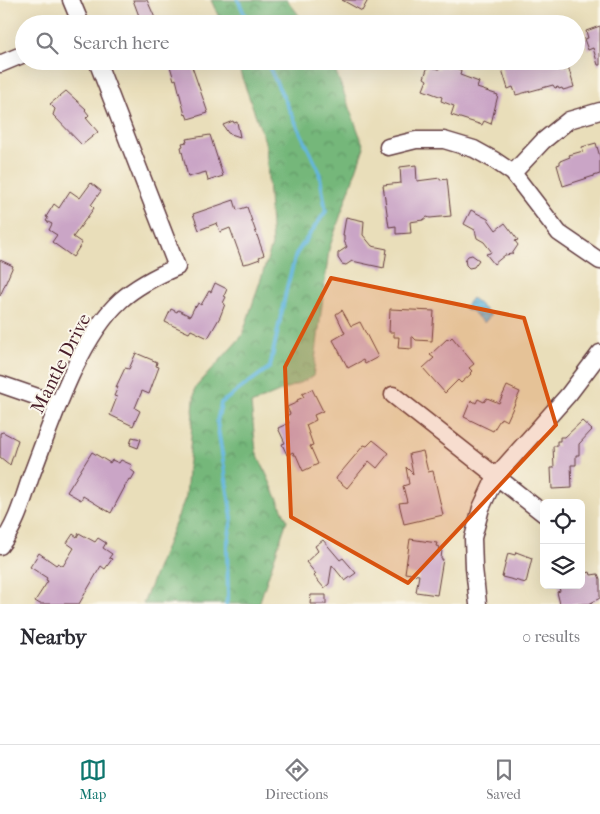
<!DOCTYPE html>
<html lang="en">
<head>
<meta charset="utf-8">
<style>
  body { margin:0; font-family:"IM FELL French Canon",serif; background:#f7f7f7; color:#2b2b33 }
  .controls { position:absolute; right:15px; bottom:15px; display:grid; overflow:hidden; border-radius:8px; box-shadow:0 5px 20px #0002 }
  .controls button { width:45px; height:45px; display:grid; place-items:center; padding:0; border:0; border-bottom:1px solid #e1e1e2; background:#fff; color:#2b2b33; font:25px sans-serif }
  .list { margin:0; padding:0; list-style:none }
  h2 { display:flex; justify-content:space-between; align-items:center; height:65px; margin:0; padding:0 20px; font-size:21px }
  h2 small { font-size:16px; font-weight:400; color:#7c7c81 }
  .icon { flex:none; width:28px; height:28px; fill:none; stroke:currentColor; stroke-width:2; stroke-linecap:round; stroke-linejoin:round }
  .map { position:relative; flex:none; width:600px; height:604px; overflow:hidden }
  .search { position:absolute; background:#fff; box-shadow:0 5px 20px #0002; left:15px; right:15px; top:15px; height:55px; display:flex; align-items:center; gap:12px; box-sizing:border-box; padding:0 18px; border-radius:28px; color:#7c7c81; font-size:19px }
  .sheet { height:140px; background:#fff }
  nav { display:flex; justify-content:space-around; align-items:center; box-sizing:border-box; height:70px; border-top:1px solid #e1e1e2; background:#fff; font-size:14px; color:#7c7c81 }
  nav a { display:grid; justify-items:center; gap:2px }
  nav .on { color:#0f766e }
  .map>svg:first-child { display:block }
</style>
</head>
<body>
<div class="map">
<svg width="600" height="604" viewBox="0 0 600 604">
  <defs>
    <pattern id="forest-crowns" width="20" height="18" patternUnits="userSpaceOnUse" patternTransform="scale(1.25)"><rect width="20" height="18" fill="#74b77a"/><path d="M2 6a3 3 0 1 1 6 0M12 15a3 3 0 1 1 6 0" fill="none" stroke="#619464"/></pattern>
    <pattern id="water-rules" width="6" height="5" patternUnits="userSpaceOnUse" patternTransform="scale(1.25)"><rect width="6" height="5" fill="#63b6de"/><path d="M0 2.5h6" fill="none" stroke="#5493b4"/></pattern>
  </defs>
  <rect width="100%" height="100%" fill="#fbf7ec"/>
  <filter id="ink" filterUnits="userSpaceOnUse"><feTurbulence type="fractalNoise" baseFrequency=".02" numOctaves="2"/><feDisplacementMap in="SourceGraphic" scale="10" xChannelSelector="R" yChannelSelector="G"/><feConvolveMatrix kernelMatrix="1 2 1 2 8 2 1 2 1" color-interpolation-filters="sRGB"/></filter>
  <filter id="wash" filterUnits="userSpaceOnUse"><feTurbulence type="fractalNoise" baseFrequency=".0096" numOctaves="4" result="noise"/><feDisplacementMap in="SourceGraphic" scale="20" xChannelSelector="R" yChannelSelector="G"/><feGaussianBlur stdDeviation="1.12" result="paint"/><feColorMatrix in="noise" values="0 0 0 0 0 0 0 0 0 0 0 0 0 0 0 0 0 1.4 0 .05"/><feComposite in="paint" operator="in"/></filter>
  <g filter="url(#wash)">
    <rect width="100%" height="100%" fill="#e9deba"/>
    <path fill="url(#forest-crowns)" stroke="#5f6b52" d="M211,0H287L306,24H222Z
      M236,61H332L364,147L329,249L313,377L251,404L256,451L287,520L259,604H143L186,496L195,388L242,336L272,245L266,144Z"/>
    <path fill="url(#water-rules)" stroke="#566a84" d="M472,298L491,315L484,323L470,310L468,311L464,308Z"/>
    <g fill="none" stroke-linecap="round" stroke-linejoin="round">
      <path stroke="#63b6de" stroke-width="4" d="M238,0L249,24
        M226,604L228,596L227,547L232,518L217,422L221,403L270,367L287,287L296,254L326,211L319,171L266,61"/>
    </g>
    <g id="blocks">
      <path fill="#caa5c6" d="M133,0H147L155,18L142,24Z
        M342,0H368L362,11Z
        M600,26V65H598L593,48L588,50L584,39L588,38L586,31Z
        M187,61H190L208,113L188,119L186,114L185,115L176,79L174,80L170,66Z
        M517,61H562L563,67L568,66L574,87L563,90L562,88L559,89L558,87L555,88L553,85L516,95L513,87L508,89L501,66Z
        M428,66L439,69L440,66L449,68L450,66L461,70L460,75L479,82L477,88L498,95L491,124L484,121L482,125L451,115L454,106L441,101L442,97L423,90L427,80L424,78Z
        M66,91L86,109L85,110L89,115L86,118L98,132L82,145L53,115L55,109L50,104Z
        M233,121L234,123L237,122L240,137L228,133L223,125Z
        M210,135L223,176L208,181L206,172L188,177L181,147L183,146L182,143L187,142L186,139Z
        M596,143L600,157V174L563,186L557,165L560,164V161L570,157L569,155L583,151L582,147Z
        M416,165L417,181L440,178V180L447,179L451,216L430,218L427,217L423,220L410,222L411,233L396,234V226L389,227L383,185L401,183L400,167Z
        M91,183L101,191L91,205L94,208L73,237L82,243L73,257L52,242L57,235L49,230L52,224L46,221L48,218L46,217L54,204L59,208L70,191L80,198Z
        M234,200L237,210L247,207L264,255L259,257L260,259L249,263L243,264L230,228L220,232L217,223L199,230L193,214Z
        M471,210L488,219L496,230L505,223L518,240L515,241L518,245L512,254L505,255L494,264L486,254L490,253L491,251L484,242L477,238L475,230L464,224Z
        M346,217L364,221L363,235L372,246L387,249L384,268L352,261L346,265L342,264L338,258V253L347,247L344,241V235H343Z
        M472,255L479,260L474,267L469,268L466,265L465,260L468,256Z
        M0,260L13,266L0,296Z
        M215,283L227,289L224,296L226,297L223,303L225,304L220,317L208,338L191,330L189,333L165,322L171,309L177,312L178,310L190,316L195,306L196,307L198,303L201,305L209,291L211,292Z
        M390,309L434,311L432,341L416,340L412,336V349L398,348L399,337H394V332H389Z
        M342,310L351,326L360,322L378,357L365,364L363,360L348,368L333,340L345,333L336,314Z
        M452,337L474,364L469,368L472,371L470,373L471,374L461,383L458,380L445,393L423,368L434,358L430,355L448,338L449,340Z
        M136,353L157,362L156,366L159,367L149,394L142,391L135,408L140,411L133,426L110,415L117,397L114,396L118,387H116L125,368L129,369Z
        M507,386L520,392L507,421L501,418L493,431L464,417L471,400L476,403L478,399L484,402L487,398L499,403Z
        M312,389L323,411L314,415L316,420L306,425L313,445L310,446L318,464L303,471L296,455H294L293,452L287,455L282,444L285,443L278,428L289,423L286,416L290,414L287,407L298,402L297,400L304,397L302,394Z
        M582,421L592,430L579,444V455H576V465H571L572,488L552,489L551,468H554L553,446H557V441H560V437H565Z
        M3,432L18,440L10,465L0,457V433Z
        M132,437L141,439L138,448L130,445Z
        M373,440L389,453L377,468L369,461L347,488L336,479L337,477L364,445L367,446Z
        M423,451L428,472L433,471L443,515L404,524L399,503L407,502L403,486L409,484L406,467L413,474L409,454Z
        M92,452L110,463L112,460L119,463L121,460L132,465L130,469L135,473L131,480L129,479L111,513L83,496L81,500L67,492Z
        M79,533L95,542L98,538L106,543L103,548L112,554L109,558L112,559L105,569L101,566L79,604H40L35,601L48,581L46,580L47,578L30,567L39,553L56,565L58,563L63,566L74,548L67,543L73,534L77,537Z
        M410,539L437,543L436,546L440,547L439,550H442L441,559H443L437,595L416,592L419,575L405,573Z
        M323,540L340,560L343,558L356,573L345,581L332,565L329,584L324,588L314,576L316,574L306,562L318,551L315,546Z
        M516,552L532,558L526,583L502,577L508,553L515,555Z
        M590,572L591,575L598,574L600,579V598L589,604H560L557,592L560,591L558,585H581V575Z
        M311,595H326V604H310Z"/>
    </g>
  </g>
  <g filter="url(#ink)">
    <use href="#blocks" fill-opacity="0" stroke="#623c40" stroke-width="1"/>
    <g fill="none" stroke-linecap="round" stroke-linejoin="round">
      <g stroke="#623c40" stroke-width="19">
        <path id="minor" d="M71,0L81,24
          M0,64L24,54
          M388,147L416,140H444L474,149L494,160L513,173L559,233L600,261
          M513,173L543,141L569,120L600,111
          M0,384L58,404
          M393,395L544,514
          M0,546C16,526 23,500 31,476C52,422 78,339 121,300C138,285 156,276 177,267L97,61
          M478,604L474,568L473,538L481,508L496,476L569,394L600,353"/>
      </g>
      <use href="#minor" stroke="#fff" stroke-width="16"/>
    </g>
  </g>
  <path fill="#d8530f" fill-opacity="0.2" stroke="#d8530f" stroke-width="4" stroke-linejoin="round" d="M331,278L524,318L556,425L408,583L291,517L285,367Z"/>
  <g text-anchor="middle" stroke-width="4" stroke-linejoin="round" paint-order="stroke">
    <g font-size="19" fill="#4a1f2b" stroke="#fbf7ec">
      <text transform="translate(60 363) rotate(-63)" y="7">Mantle Drive</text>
    </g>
  </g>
</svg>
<div class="controls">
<button><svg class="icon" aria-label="locate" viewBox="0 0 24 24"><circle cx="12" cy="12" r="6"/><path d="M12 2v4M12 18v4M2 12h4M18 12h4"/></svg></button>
<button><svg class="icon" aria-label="layers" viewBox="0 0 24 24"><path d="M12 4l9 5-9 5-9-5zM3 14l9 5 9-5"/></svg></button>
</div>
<div class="search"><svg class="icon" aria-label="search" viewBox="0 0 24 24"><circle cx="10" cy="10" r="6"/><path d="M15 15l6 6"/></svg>Search here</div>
</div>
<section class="sheet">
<h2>Nearby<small>0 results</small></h2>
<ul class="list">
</ul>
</section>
<nav>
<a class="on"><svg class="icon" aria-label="map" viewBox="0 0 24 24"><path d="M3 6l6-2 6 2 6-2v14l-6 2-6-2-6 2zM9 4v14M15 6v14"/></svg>Map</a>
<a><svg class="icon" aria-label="directions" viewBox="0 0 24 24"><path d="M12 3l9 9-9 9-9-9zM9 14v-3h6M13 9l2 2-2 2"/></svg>Directions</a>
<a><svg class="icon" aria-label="saved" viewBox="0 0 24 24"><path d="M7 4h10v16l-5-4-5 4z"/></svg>Saved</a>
</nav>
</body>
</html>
